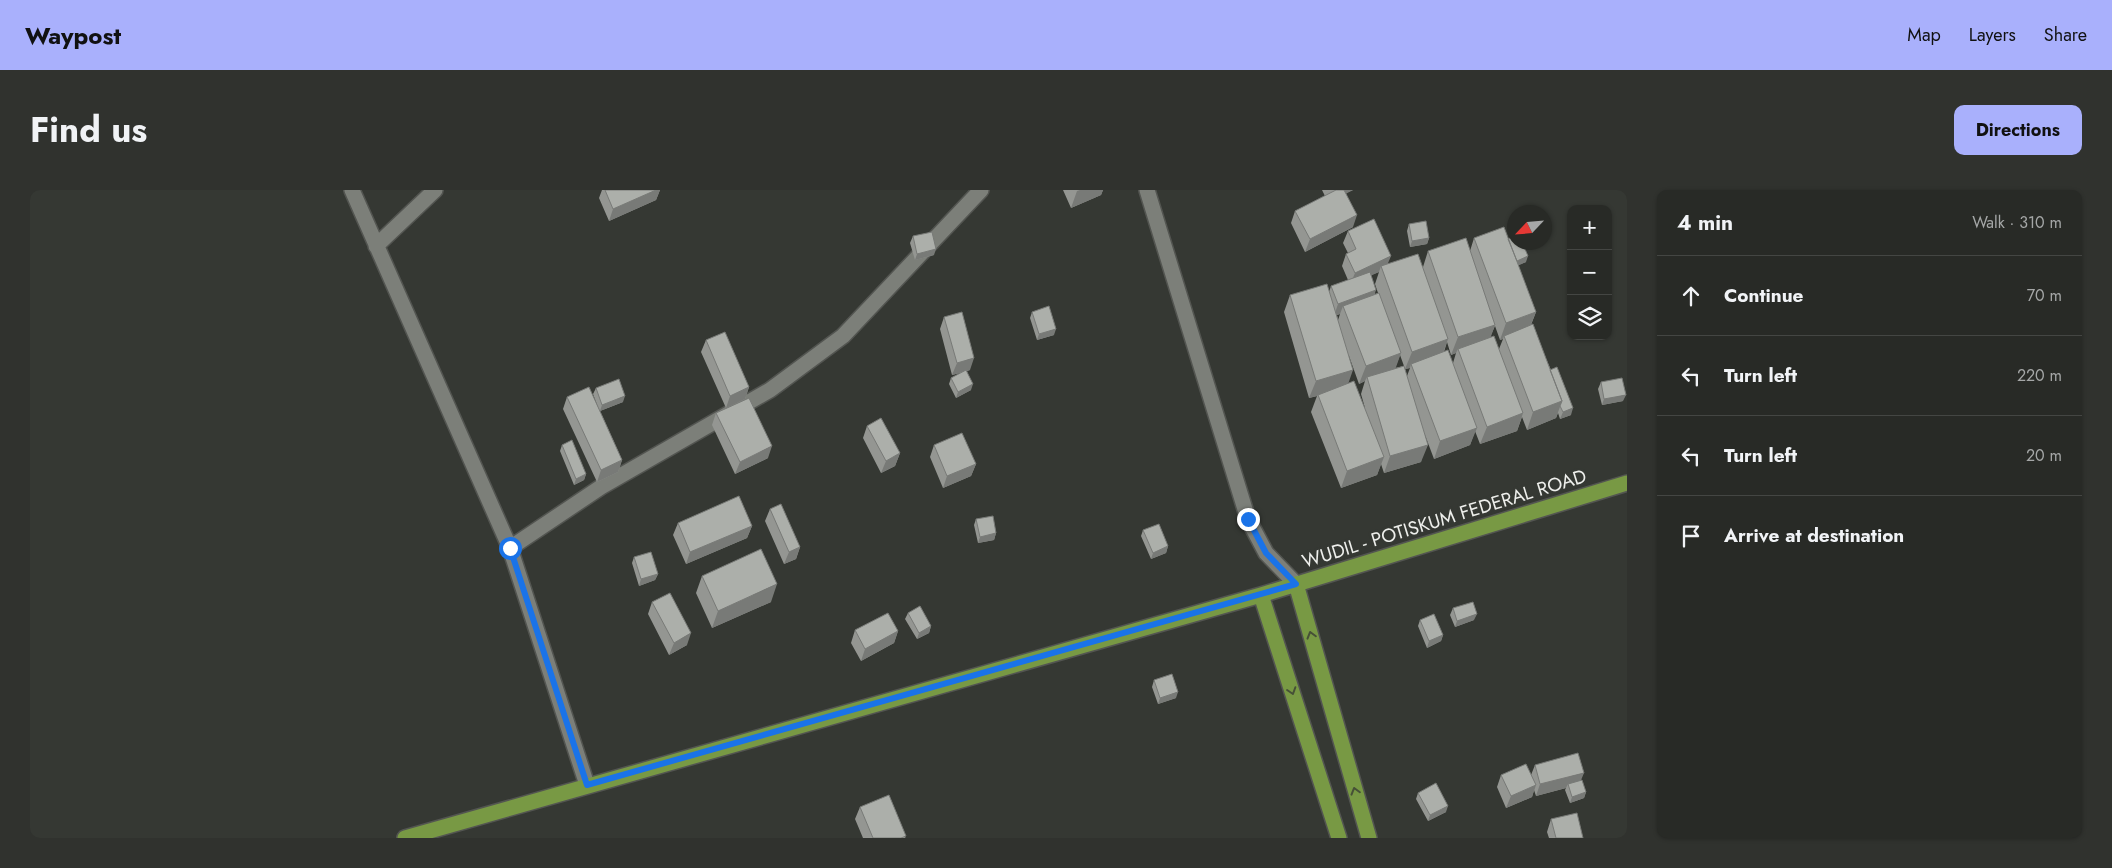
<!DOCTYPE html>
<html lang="en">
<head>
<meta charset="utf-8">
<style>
  body { margin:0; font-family:Jost,sans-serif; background:#30322e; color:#f1f3f6 }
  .controls { position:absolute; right:15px; top:15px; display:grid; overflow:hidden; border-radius:10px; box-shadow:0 1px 4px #0004 }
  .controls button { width:45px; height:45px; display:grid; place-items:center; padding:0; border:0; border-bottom:1px solid #444643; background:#282a26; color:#f1f3f6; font:25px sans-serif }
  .compass { position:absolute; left:1477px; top:15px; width:45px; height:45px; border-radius:50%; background:#282a26; box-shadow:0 1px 4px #0004; rotate:244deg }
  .stop { position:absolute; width:15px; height:15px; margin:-11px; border:4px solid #1a73e8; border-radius:50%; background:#fff }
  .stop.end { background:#1a73e8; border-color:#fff; box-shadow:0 1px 5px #0008 }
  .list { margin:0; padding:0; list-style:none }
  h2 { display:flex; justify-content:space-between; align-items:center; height:65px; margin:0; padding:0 20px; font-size:21px }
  h2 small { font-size:16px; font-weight:400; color:#a5a7a7 }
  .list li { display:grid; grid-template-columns:32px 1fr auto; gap:15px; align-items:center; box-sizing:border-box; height:80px; padding:0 20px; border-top:1px solid #444643 }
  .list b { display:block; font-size:19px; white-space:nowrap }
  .list em { font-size:16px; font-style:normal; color:#a5a7a7 }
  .icon { flex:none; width:28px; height:28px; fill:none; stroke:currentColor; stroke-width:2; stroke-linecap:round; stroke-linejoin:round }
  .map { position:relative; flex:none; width:1597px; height:648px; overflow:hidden; border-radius:10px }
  header { display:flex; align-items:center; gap:30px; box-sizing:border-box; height:70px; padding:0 25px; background:#a9b0fc; color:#111 }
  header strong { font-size:24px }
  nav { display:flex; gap:28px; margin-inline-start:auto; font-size:18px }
  .intro { display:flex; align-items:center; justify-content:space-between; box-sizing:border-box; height:120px; padding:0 30px }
  h1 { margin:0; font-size:35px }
  .button { padding:12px 22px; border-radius:10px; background:#a9b0fc; color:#111; font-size:18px; font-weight:700 }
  main { display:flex; gap:30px; padding:0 30px }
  aside { flex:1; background:#282a26; border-radius:10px; box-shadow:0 1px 4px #0004 }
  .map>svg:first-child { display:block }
</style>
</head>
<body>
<header>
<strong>Waypost</strong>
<nav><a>Map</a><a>Layers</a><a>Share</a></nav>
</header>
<div class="intro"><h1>Find us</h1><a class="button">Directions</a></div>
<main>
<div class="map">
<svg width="1597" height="648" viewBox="0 0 1597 648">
  <rect width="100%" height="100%" fill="#353833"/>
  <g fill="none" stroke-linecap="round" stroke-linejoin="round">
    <g stroke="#535551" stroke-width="18">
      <path id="street" d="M322,0L480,358L557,595
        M1117,0L1218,329L1236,363L1266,394
        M346,56L405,0
        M480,358L571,297L740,200L813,146L951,0"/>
    </g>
    <g stroke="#535551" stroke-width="18">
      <path id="primary" d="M1266,394L1339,648
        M1231,405L1309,648
        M375,648L1231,405L1597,293"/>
    </g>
    <use href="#street" stroke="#7c7f79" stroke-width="15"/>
    <use href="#primary" stroke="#789944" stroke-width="15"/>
  </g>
  <path fill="#949692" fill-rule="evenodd" d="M572,0H630L626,10L579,31L569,8Z
    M1033,0H1073L1071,5L1041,18Z
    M1292,0H1323L1316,3L1323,37L1275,62L1261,33L1265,21L1295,6Z
    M1379,34L1399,48L1397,54L1380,57L1377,41Z
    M1318,41L1358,74L1393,77L1398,61H1440L1444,48L1478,49L1496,72L1488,75L1506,122L1501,135L1541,225L1530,229L1528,223L1526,228L1497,240L1492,227L1487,241L1450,254L1445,241L1440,255L1404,269L1395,245L1391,272L1354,283L1351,274L1347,285L1311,298L1281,222L1287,206L1279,208L1254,122L1260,105L1299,102L1301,96L1318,90L1312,76L1316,64L1318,63L1313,53ZM1349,82L1345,94L1348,103L1345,104L1341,85ZM1310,124L1308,130L1307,125ZM1465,136L1470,150L1473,149L1469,159L1460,147ZM1417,152L1421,165L1426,163L1423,173L1414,162ZM1370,165L1374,176L1365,178ZM1319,166L1329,194L1335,191L1331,204L1335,218L1318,193ZM1380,178L1377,186L1375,179Z
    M883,46L904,65L885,70L880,53Z
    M1002,122L1024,145L1007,150L1000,128Z
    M914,127L940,180L937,181L941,200L926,208L919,194L921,188L930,183L922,185L910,139Z
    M676,150L719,197L715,209L696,218L671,162Z
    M1571,192L1593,211L1572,215L1568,199Z
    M566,198L593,212L570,221L592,270L588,282L567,292L533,219L537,207L569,220L563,204Z
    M686,223L738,268L705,284L682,235Z
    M837,236L870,263L865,276L851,283L833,248Z
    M532,255L556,284L554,290L544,295L530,261Z
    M904,255L946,274L941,286L913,298L900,267Z
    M740,319L770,357L766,369L754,374L735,331Z
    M946,329L966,343L964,350L948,353L944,335Z
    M648,333L722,336L717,348L656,374L643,345Z
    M1113,340L1138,356L1136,363L1121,369L1111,346Z
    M604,367L628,384L625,390L609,396L602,373Z
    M672,386L741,412L682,438L666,403Z
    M622,412L657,455L639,465L618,424Z
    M1423,418L1444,430L1425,437L1420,425Z
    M878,423L901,436L899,443L887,449L875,429Z
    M1390,430L1413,445L1411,451L1397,458L1388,436Z
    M825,440L868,441L864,453L831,471L821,453Z
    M1124,490L1146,508L1128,514L1122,497Z
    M1505,575L1551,590L1556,602L1554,608L1540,613L1535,600L1536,598L1506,606L1504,600L1502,607L1476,618L1467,597L1471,585H1501Z
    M1388,603L1416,622L1398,631L1386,609Z
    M830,617L876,648H833L825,629Z
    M1521,629L1553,648H1519L1517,642Z"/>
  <path fill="#787a77" d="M626,0H630L626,10L579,31L583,19Z
    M1050,0H1073L1071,5L1041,18L1047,1Z
    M1310,0H1323L1308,8Z
    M1327,25L1323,37L1275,62L1280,49Z
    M1399,48L1397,54L1380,57L1382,51Z
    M906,59L904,65L885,70L887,64Z
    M1361,66L1356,78L1351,76L1349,82L1320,95L1325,83Z
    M1498,66L1496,72L1483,78L1486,71Z
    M1346,100L1342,112L1313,116L1310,124L1304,126L1308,114Z
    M1506,122L1499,139L1474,146L1473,149L1470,150L1476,133Z
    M1465,135L1459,152L1428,159L1426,163L1421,165L1428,147Z
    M1026,139L1024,145L1007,150L1009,144Z
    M1418,149L1412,166L1381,174L1380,178L1375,179L1382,162Z
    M1371,163L1365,180L1337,187L1335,191L1329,194L1336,176Z
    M944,168L940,180L922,185L927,173Z
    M1323,180L1317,197L1288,205L1287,206L1279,208L1286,191Z
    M943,194L941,200L926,208L928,202Z
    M719,197L715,209L696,218L700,206Z
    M1596,205L1593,211L1572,215L1574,209Z
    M595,206L593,212L570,221L572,215Z
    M1532,211L1526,228L1497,240L1503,222Z
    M1543,218L1541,225L1530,229L1533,222Z
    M1493,223L1487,241L1450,254L1457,237Z
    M1447,238L1440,255L1404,269L1410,251Z
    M1398,255L1391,272L1354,283L1360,266Z
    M742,256L738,268L705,284L710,272Z
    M870,263L865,276L851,283L856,271Z
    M1354,267L1347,285L1311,298L1317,281Z
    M592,270L588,282L567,292L571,280Z
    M946,274L941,286L913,298L917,286Z
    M556,284L554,290L544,295L546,289Z
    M722,336L717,348L656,374L660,362Z
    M966,343L964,350L948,353L950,347Z
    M1138,356L1136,363L1121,369L1123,363Z
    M770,357L766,369L754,374L759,362Z
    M628,384L625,390L609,396L611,389Z
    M747,394L741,412L682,438L688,421Z
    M1447,424L1444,430L1425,437L1427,431Z
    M901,436L899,443L887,449L889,443Z
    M868,441L864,453L831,471L835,459Z
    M661,443L657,455L639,465L644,453Z
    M1413,445L1411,451L1397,458L1399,451Z
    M1148,502L1146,508L1128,514L1130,508Z
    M1554,583L1549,595L1538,594L1536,598L1506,606L1510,594Z
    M1506,595L1502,607L1476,618L1481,606Z
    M1556,602L1554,608L1540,613L1542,607Z
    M1418,616L1416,622L1398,631L1400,625Z"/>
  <path fill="#acafaa" stroke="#787a77" d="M575,0H626L583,19Z
    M1306,0H1314L1327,25L1280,49L1265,21Z
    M1344,29L1361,66L1325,83L1316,64L1326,59L1318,41Z
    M1396,31L1399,48L1382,51L1379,34Z
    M1474,37L1506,122L1476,133L1444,48Z
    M902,42L906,59L887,64L883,46Z
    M1484,46V52H1492L1498,66L1487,71L1478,49Z
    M1436,48L1465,135L1428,147L1398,61Z
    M1388,64L1418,149L1382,162L1351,76Z
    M1340,82L1346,100L1308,114L1301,96Z
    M1297,94L1323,180L1286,191L1260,105Z
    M1349,103L1371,163L1336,176L1313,116Z
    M1019,116L1026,139L1009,144L1002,122Z
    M932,122L944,168L927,173L914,127Z
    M1503,134L1532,211L1503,222L1474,146Z
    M695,142L719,197L700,206L676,150Z
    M1464,146L1493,223L1457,237L1428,159Z
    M1418,160L1447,238L1410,251L1381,174Z
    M1374,176L1398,255L1360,266L1337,187Z
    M1527,177L1543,218L1533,222L1530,216L1532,211L1520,180Z
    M936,180L943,194L928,202L921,188Z
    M1592,188L1596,205L1574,209L1571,192Z
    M589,189L595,206L572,215L566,198Z
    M1324,191L1354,267L1317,281L1288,205Z
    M559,197L592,270L571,280L537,207Z
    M719,208L742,256L710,272L686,223Z
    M851,228L870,263L856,271L837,236Z
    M932,243L946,274L917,286L904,255Z
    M542,250L556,284L546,289L532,255Z
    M709,306L722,336L660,362L648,333Z
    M751,314L770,357L759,362L740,319Z
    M963,326L966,343L950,347L946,329Z
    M1129,334L1138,356L1123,363L1113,340Z
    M731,359L747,394L688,421L672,386Z
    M621,362L628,384L611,389L604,367Z
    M640,403L661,443L644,453L622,412Z
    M1443,412L1447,424L1427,431L1423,418Z
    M890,416L901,436L889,443L878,423Z
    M858,423L868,441L835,459L825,440Z
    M1404,424L1413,445L1399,451L1390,430Z
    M1142,484L1148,502L1130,508L1124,490Z
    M1548,563L1554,583L1510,594L1505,575Z
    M1496,574L1506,595L1481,606L1471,585Z
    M1552,590L1556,602L1542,607L1538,594Z
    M1406,593L1418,616L1400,625L1388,603Z
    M859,605L876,646L871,648H843L830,617Z
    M1547,623L1553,648H1526L1521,629Z"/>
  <defs><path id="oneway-chevron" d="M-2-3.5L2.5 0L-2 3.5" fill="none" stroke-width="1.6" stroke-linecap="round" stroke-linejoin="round" transform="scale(1.25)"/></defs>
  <g stroke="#465037">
    <use href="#oneway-chevron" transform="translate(1281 445) rotate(-106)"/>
    <use href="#oneway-chevron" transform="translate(1262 501) rotate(72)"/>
    <use href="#oneway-chevron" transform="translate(1325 601) rotate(-106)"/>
  </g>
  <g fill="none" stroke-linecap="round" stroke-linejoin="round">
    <path stroke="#1a73e8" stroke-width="6" d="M480,358L557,595L1266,394L1236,363L1218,329"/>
  </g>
  <g text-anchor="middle" stroke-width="5" stroke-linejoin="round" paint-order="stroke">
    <g font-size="19" fill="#eeefec" stroke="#353833">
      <text transform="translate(1414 328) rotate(-17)" y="7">WUDIL - POTISKUM FEDERAL ROAD</text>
    </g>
  </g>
</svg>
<div class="controls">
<button>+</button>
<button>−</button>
<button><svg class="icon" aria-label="layers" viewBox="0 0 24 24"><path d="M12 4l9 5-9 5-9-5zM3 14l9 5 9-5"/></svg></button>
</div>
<svg class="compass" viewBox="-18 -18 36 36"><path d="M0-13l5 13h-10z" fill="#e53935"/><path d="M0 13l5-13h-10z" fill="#a5a7a7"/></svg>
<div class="stop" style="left:480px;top:358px"></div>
<div class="stop end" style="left:1218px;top:329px"></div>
</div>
<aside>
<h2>4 min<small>Walk · 310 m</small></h2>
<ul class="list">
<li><svg class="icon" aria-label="ahead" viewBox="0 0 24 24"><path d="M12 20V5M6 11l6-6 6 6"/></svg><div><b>Continue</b></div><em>70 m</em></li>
<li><svg class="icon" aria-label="left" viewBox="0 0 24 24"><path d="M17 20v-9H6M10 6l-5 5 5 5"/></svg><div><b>Turn left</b></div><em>220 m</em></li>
<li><svg class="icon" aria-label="left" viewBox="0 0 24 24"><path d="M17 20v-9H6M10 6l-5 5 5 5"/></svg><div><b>Turn left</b></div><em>20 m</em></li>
<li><svg class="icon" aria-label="arrive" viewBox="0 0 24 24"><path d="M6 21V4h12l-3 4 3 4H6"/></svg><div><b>Arrive at destination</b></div></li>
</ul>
</aside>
</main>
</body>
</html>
